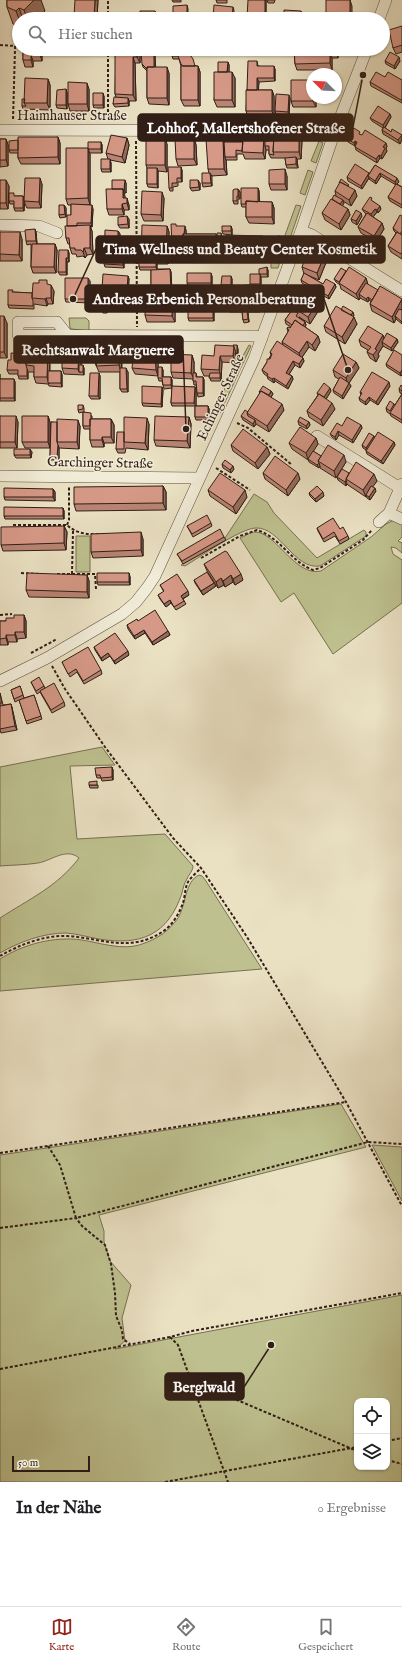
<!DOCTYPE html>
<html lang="de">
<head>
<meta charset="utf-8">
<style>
  body { margin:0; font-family:"IM FELL English",serif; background:#f2f2f2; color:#202124 }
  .controls { position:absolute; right:12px; bottom:12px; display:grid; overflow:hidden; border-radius:8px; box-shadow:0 1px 3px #0004 }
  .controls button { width:36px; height:36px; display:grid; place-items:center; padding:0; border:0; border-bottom:1px solid #e0e0e0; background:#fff; color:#202124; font:20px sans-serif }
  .compass { position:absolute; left:306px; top:68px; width:36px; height:36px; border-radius:50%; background:#fff; box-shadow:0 1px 3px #0004; rotate:294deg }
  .scale { position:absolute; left:12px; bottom:10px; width:78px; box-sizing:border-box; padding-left:4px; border:2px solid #311e16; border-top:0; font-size:11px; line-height:14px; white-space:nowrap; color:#311e16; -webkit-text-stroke:3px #f1ecd8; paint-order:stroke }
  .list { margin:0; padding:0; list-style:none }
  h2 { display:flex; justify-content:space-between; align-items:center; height:52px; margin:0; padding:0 16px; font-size:17px }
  h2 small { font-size:13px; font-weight:400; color:#757577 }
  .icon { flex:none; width:22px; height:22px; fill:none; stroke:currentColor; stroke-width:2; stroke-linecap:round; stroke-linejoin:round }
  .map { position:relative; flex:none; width:402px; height:1482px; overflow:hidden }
  .search { position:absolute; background:#fff; box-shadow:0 1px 3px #0004; left:12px; right:12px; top:12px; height:44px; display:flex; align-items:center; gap:10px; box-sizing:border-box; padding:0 14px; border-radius:22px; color:#757577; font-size:15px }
  .sheet { height:124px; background:#fff }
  nav { display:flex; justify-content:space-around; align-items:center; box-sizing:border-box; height:56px; border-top:1px solid #e0e0e0; background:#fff; font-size:11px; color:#757577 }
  nav a { display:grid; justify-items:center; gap:2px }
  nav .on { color:#8f2418 }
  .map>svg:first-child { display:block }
</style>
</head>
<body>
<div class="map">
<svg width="402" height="1482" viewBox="0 0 402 1482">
  <rect width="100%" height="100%" fill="#eae1c3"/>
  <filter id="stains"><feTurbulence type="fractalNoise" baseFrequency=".005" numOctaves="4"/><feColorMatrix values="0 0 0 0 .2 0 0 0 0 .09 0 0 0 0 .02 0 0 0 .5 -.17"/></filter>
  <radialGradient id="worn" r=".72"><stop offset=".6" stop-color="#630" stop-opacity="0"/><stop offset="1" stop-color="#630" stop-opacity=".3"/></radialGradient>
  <path fill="#bec18f" stroke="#787052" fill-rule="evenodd" d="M319,141L323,143L316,163L311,161Z
    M308,170L313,172L305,195L300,193Z
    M296,205L301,206L286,250L284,238Z
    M279,235L282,255L278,268H271V252Z
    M69,318H86L89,321V331L72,329L70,328Z
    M249,345L251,346L220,413L213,410Z
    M254,494L267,502L274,513L317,558L364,530L366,532V536L320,566C294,570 280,527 256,528C241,528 200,557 185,566L181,565L225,540V538Z
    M396,519L402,522V537L398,541L402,543V553L396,548L391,547L393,554L402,560V603L333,654L294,593L281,602L240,538C245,536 251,532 255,532C276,532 295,577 321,571L371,537L386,524Z
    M76,536H90V572H76Z
    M102,747L115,765L70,766L77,839L165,834L193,866C193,871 189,874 187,879C184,883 183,889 182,893C168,935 141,946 99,939C88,937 78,934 66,933C43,933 19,942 0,953V918C29,899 57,887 79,858C66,847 51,861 38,863C25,865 12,865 0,866V767Z
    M199,875L202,876L206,881L262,969L0,991V959C24,944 54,936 82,940C101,943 123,951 142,944C157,939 169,931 178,918C186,905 185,881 199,875Z
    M341,1104L366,1147L99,1215L104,1231V1242L110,1261L131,1285L122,1318L125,1341L115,1349L402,1295V1482H0V1155ZM357,1401H387V1467H357Z
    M372,1145L402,1147V1201Z"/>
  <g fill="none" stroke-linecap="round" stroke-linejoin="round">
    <g stroke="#5f4f41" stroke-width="12">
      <path id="minor" d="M379,19L386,0
        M0,130L335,131
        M0,225L39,226L57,233
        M301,231L312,235L402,291
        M68,336L57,322H18V335C97,336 177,336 256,336L262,338
        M317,436L400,488
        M0,476L199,478
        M389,513L402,519
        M379,522L389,513L402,484
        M0,681L47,658L122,614L136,602L147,588L155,576L254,359L301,231L335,131L367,49"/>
    </g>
    <path stroke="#311e16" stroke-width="2" stroke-dasharray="3 2" stroke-linecap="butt" d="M108,19V0
      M0,45L15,46V49L13,120
      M108,49V121
      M136,141L137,327
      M237,423L248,428L292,465
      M216,468L250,490
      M13,525H67C79,536 91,534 107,534
      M67,525L69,520V486
      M201,558L240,536L257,530C280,537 291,562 313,570L320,568L363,540L372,530
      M21,573L39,574
      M57,574H95L96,589
      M72,574L73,531
      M0,615L12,614
      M31,653L57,639
      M52,666L65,689L105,747L173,838L201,868L247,937L346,1102L402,1206
      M0,956C19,945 44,935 67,936C101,938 130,953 162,932C172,926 179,914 183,903C185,896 185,888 188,882C191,877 197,872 201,868
      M48,1146L60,1165L76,1218L368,1142L402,1144
      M0,1153L346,1102
      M0,1228L76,1218L82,1226L105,1245L111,1264L115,1293L116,1316L122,1330L123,1339L130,1344
      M170,1337L178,1345L228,1482
      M0,1369L170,1337L192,1331L402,1293
      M190,1380L357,1451
      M387,1441L402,1438
      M387,1460L402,1464
      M165,1482L357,1447"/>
    <use href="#minor" stroke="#f1ecd8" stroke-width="11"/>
  </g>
  <path fill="#b88474" stroke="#311e16" d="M7,0L45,11L37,19H19V26L13,24L7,7Z
    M98,0L97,19H75L74,16Z
    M172,0H181V2H173Z
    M216,0H227V3H217Z
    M266,0V17H261V19H248L247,17Z
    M267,0H275L274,3H268Z
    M402,26V52L396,54L393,48Z
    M23,49H42V61H33V67H25L23,60Z
    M116,49H128L140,56V63H135L136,101H129V106L115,107L113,104L116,97L115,94Z
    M172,49L196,66H198L200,72V106H184L181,100V66L179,59H173L172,56Z
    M294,49H338V58H332V70H297L295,64Z
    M154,52L155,55V67L169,73V105L149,104L147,98V71L143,67L142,64Z
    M257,61L258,66L275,69V81L259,82L258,90H272L274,96V117H248L246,111L247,90Z
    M385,61H400L395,69L386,64Z
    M228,62L229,65V72L235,78V107H217L214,100L218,72Z
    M385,77L402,80V103L371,86L370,82Z
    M48,79L50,85V110L23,109L22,106L25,99Z
    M66,89L67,93V109L57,108L56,105Z
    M89,89V111H70L68,104Z
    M104,96V108H94L93,105Z
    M290,98L289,115L276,114L275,111Z
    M316,98V107H293L291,101Z
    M390,114L391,117L385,128L391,132L402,135V139L400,144L383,134L382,130L383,128L372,121L370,118Z
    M299,135L302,141L301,159H297L298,168H287L286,165L285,158H271L269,154V150H266L265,159H245L243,154H237V160H226L227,175L211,176L212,186L203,187L202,183L209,173L208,169L223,139L224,142L269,141L274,137Z
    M361,135L387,146L386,149L387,151L382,159L380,158L377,163L356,150L355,146L348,142L347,139Z
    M58,137L60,143V164H21L18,158V153H10L9,150Z
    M127,138L129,145L125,163L110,160L111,163V172H102L101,169L108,159L106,153Z
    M194,138L196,145L197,165L178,166L176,159Z
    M0,139H6L8,145V166L0,167Z
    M101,142L102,145V153H89L90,154V205H80L93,209L92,227H90L92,231L93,254L87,255L85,258L83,256L77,257L76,254H72L70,248V244H68L66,238L67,226L71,215V205H68L66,199L88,148Z
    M167,144V172L158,171V188L148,187L147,184V168L146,165Z
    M375,165L399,182L397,184L402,187V208L390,201L388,197L396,185L381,176L376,184L369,179V178L362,189L348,181L347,177L369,173V174Z
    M182,170V182H178V186L173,187V191H170L169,188Z
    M287,176V190H271L269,184Z
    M0,180L9,186L8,209H0Z
    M126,183V193H124L125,198L129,205V210H124V215H109L107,209L112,189Z
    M200,183V190L192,191L190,188Z
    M42,184L41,208H27L24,202V211H15L14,208V204H10L9,201L15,196H23L24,199Z
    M258,188L259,191V202H272L274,208V224L249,223L246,217V207H242L241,204Z
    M351,188L357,196L351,206L343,201L344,203L342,206L348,209L350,215L341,230L325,220L322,213L333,199L336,196L335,191Z
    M238,189L240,192V199H238V204H234L233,201Z
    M164,198L163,221H144L141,214Z
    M373,201L381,209L378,213L377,212L373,217L382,223L384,229L376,242L361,233L358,227L366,214L364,212L362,209Z
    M64,205L66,208V217L60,218L59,215Z
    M362,216L357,225L352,222L351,219Z
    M402,216V259L391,252L388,246L396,233L394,231L393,228Z
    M129,219V228H120L118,225Z
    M167,226L169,232L168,264H157V269H170L171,272L172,292L152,293L151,290V270H140L139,267L141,254Z
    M177,226L186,230V234H216L217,237L222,236L223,251H219V260H185L183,254V250L173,248L172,245Z
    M231,226L232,229V235L223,234L222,231Z
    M35,229L36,232L37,244H55L57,250L56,273H33L31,267V244L27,245L26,241Z
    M118,231L120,234L119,244H121L122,247V254L115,253V258L123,259L124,262V268L105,267L104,264Z
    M0,232L22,239V261H0Z
    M263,236L264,239V262H227L226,258Z
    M68,250L69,253V262H67V275H60L58,272Z
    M327,260L319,280L305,274L323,284H335L336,287L329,299L302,283L301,280L304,274L302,267Z
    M268,270V277H261V287H257L259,292L260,312H248L249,322L244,323L243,320L242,312H230L228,306V304H222L221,301L228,295V289L223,288L221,285L231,276L232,279V286L250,285V284L259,274Z
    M346,271L366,278L368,285L402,310V324L396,319L394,323L372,311L370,304L371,301L369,300L368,302L360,298L359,300L341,289L340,285L336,282L334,279Z
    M128,276L129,279L128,294L104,292L102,289Z
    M212,276V286H188L187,283Z
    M90,281V303L66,302L65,299Z
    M48,285L54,291L53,304H48L47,306L34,304V309L9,308L8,305L13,292L32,293Z
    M311,292V293L320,299L322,305L310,324L299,317L305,322L306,325L305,327L318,336L320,342L315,351L309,347L302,357L304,361L300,368L295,365L289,374L292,376L293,379L288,389L275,381L274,383L268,379L267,376L264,374L262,370L271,355L270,352L283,345L282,342L288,332L287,328H290L291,327L286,324L285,320L292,310L291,306Z
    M173,295L175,302V322H147L145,315Z
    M214,303V321H189L188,318Z
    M107,304V313H103L102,310Z
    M341,310L354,315L353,317L357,324L345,344L326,332L324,326Z
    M0,316L7,323V358H0Z
    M384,338L397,339L398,342L392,351L383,346L378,354L379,356L376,362L370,358L367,352L368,350L361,346L359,340Z
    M130,345L131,348V357L127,358L126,354Z
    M157,345L158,348V376L135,374L132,368L151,352Z
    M238,349V357H236V363L222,362L221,381H211L209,376H204L201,369L214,356Z
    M192,355L194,362V373H196L197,377H203L204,380V396L198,397L197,393L196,385H194L193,379L173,378L171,372Z
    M402,355V375L401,376L387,367L386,364Z
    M122,356V368L128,372V392H122L120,389V372H99L95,363Z
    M50,357V371H61L62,375V387L49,386L48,384L36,383L34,377V372H28V379H19L18,374H9L7,370Z
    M81,359V365L84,368V375L64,374L62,368Z
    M356,362L359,368L349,383L351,386L343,399L334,393L333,390L339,379L335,377L333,370Z
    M163,370V377H171L172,380V387H195L196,390V406H208L209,409V420H196L195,417V406H172L171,403L172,388L164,389L162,381H159L158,378Z
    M99,373L100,376V399H91L89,396Z
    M0,374V379H14L15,382V401H0Z
    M390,386L378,405L370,400L366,405L360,401L359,398L361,395L360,392Z
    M402,386V394L400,393L399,389Z
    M162,387L163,390L162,407L143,406L142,403Z
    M271,391L273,394L271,397L284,410L269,432L256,424L254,427L243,420L241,416L248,412L260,393L259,392Z
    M331,391L326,399L335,409L323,426L309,417L307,411L318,395L317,393Z
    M402,394V423L391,416L390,414L387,412L386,408L394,404L395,405Z
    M83,405L84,408V412L92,416V419H111L114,425V443H104V447H92L90,440V429H84L83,426V412L79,413L78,410Z
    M0,416L18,422L17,448H0Z
    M48,416L50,422V448H25L22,442Z
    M189,417L191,424L190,448L156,446L154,440Z
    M298,421L309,422L310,425L307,429L299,425Z
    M51,422L80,426L79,449L59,448V460H51L50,457Z
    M149,424L148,450L126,448L125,453H118L116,449L124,432Z
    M361,425L362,428L353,443L339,435L336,440L332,437L330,434L342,426Z
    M374,436V438L394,442L395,445L383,464L367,454L366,451V450L363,448L362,445Z
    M316,438L318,444L313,451L321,456L346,462L336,478L320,468V466L319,468L309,462L308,459V460L292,449L289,443Z
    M231,445L267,447L270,454L258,469L233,451Z
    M32,452L31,458H16L14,455Z
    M222,464L234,469L231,473L223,468Z
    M263,473L300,479L288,496L265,479Z
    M349,473L377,481L372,487L376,491L370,500L367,498L366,496V497L348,485L347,484L346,486L338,480L337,477Z
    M163,486L166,492V510L76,511L74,504Z
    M53,489L55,492V501L5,500L4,497Z
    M208,490L247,497L236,514L210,496Z
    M309,493L324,496L316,502L310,496Z
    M63,508L64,511V519H5L4,516Z
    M211,523L212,526L193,537L187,526Z
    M64,526L67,532L66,550L3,551L1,545Z
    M317,528L340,529L348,536L349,539L340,544L335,536L324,542L318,531Z
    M224,537L226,540L183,564L179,557L177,554Z
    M143,539V556L93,558L91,552Z
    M204,564L243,580L235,585L233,582L225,587L224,585L218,588L207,571Z
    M129,573L130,577V585H98L97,582Z
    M87,575L89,581V598L29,597L26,590Z
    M194,580L216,586L203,595L195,583Z
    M160,585L189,595L183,599L186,604L176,610L171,603L166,607L160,599L158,595L164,592Z
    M24,615L26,621V638L17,639V642H8V645H0V621H6Z
    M138,621L168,631L170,635L153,645L145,633L135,639L128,629L127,625Z
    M94,647L129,655L115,664L110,656L102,661L95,650Z
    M62,662L101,670L102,674L84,684L77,672L70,677Z
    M31,682L44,686L45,688L64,702L65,706L52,713L40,692L37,694Z
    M20,686L24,698L34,695L42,719L27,724L19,700L15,702L11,690Z
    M0,693L3,705L11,704L17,730L1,733L0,730Z
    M112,767L113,770V780L102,781L101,778H97L96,775Z
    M89,785H98V788H90Z"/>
  <path fill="#966b5e" stroke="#311e16" d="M33,0H41L45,11L37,19H27L24,10Z
    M95,0H98L97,19H95L94,17Z
    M265,0H266V17L265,14Z
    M350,0L352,6V19H350Z
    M187,5L188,9V19L187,16Z
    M233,7L234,10L233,19H232Z
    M19,8L23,19H19L16,11Z
    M155,11L156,15V19H155Z
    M301,11L302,14V19H301Z
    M40,49H42V61L40,55Z
    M137,49L140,56V63L137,57Z
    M330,49H332L331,55L332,58V70L330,63Z
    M337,49H338V58L337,55Z
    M154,52L155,55L156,73L154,70Z
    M31,55L33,61V67L31,60Z
    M133,57L135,63L136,101L133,95Z
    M399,57L400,61L395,69L394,66Z
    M228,62L229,65V78L227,75Z
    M198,66L200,72V106L198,100Z
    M274,66L275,69V81L274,78Z
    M167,67L169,73V105L167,98Z
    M232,72L235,78V107L232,100Z
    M257,78L259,82L258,97L257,93Z
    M48,79L50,85V110L47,103Z
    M87,83L89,89V111L87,104Z
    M66,89L67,93V109L66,105Z
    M272,90L274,96V117L272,111Z
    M103,93L104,96V108L103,105Z
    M289,95L290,98L289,115L288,112Z
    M128,98L129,101V106L128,103Z
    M313,98H316V107L313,101Z
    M390,114L391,117L384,129L383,125Z
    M299,135L302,141L301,159L299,152Z
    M402,135V139L400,144L398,140Z
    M264,136L266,142L265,146L266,150L265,159L263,153Z
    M58,137L60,143V164L58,157Z
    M165,137L167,144V172L165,165Z
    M127,138L129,145L125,163L122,157Z
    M194,138L196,145L197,165L194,159Z
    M6,139L8,145V166L6,160Z
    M223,139L226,145L225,157L226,160L227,175L224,169Z
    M355,141L356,144L355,146L354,143Z
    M101,142L102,145V153L101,149Z
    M386,143L387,146L386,149L387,151L382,159L381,156L383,147Z
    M88,148L90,154V205L88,198Z
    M379,155L380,158L377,163L376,159Z
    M296,157L297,160L298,168L296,164Z
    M110,159L111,163V172L110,169Z
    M181,167L182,170V182L181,178Z
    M157,168L158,171V188L157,184Z
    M285,169L287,176V190L285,184Z
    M210,173L212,176V186L211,183Z
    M369,173L370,176H368L369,178L362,189L361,186Z
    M380,173L381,176L376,184L375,181Z
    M40,178L42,184L41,208L39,202Z
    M397,178L399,182L396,185L395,182Z
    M6,180L9,186L8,209L6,203Z
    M125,180L126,183V193L124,190Z
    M198,180L200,183V190L199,187Z
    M258,188L259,191L260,206L258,203Z
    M123,189L125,196V203L123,198Z
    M238,189L240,192V199L238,196Z
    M355,190L357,196L351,206L349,200Z
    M162,192L164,198L163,221L161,215Z
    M23,196L25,199L24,211L23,208Z
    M127,198L129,205V210L127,203Z
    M343,200L344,203L342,207L340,204Z
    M272,202L274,208V224L272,217Z
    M122,204L124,210V215L122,209Z
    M64,205L66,208V217L65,214Z
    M92,205L93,209L92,227L91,223Z
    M380,206L381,209L378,213L377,210Z
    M348,209L350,215L341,230L339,224Z
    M375,209L377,212L372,218L371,214Z
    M361,213L362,216L357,225L356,221Z
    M127,216L129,219V228L128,224Z
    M382,223L384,229L376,242L374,236Z
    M90,225L92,231L93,254L90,248Z
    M167,226L169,232L168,264L166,258Z
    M185,226L186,230V250L184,247Z
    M231,226L232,229V235L231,231Z
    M35,229L36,232L37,244L36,241Z
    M118,231L120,234L119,247L118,244Z
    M20,232L22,239V261L19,255Z
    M221,233L222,236L223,251L222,248Z
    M216,234L219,241L218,248L219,251V260L216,253Z
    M263,236L264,239V262L263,259Z
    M55,244L57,250L56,273L54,267Z
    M121,244L122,247V254L121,250Z
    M84,248L87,255L85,258L83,252Z
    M68,250L69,253V262L68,258Z
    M114,250L115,253V261L114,258Z
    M325,254L327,260L319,280L317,273Z
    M66,258L67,262V275L66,272Z
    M123,259L124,262V268L123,265Z
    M156,261L157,264V270L156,267Z
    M267,267L268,270V277L267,274Z
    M170,269L171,272L172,292L171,289Z
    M211,273L212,276V286L211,283Z
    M260,274L261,278V287L260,284Z
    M128,276L129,279L128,294L127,290Z
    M231,276L232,279V289L231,285Z
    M88,278L90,281V303L88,299Z
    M366,278L368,285L359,294L360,298L359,300L356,294Z
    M335,284L336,287L329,299L328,296Z
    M51,285L54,291L53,304L51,298Z
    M257,285L259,292L260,312L257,306Z
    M173,295L175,302V322L172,316Z
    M368,297L369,300L368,302L366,299Z
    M46,298L48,304L47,306L45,299Z
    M320,299L322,305L310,324L308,317Z
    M402,299V309L397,318L395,316L396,319L394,323L392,317Z
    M106,300L107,304V313L106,309Z
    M213,300L214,303V321L213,318Z
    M247,310L248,313L249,322L248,319Z
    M353,312L354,315L351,320L350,317Z
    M4,316L7,323V358L4,352Z
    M354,317L357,324L345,344L342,337Z
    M305,322L306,325L303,330L302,327Z
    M383,335L385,342H382L383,346L378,354L379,356L376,362L373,355L375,349Z
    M318,336L320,342L315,351L312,345Z
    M397,339L398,342L392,351L391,348Z
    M307,341L309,347L301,359L299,353Z
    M130,345L131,348V357L130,354Z
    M157,345L158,348V376L156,370L155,353Z
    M237,345L238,349V357L237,354Z
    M234,346L236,352V353H235L236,357V363L233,356Z
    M120,350L122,356L121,372L119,365Z
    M48,351L50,357L49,384L47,377Z
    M79,353L81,359V372H79L78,369Z
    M192,355L194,362V379L191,373Z
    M220,356L222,362L221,381L220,378V373L219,370Z
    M303,358L304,361L300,368L299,364Z
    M293,361L295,365L288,376L286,373Z
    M356,362L359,368L349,383L351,386L343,399L342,396L348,385L346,378Z
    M83,365L84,368V375L83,372Z
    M162,367L163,370V380L162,377Z
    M126,368L128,372V392L127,389Z
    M27,369L28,372V379L27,376Z
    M402,370V375L401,376L400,373Z
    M61,371L62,375V387L61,383Z
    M99,373L100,376V399L98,396Z
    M292,376L293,379L288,389L286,386Z
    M171,377L172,380V388L171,385Z
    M203,377L204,380V396L203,393Z
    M274,378L275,381L274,383L272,379Z
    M14,379L15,382V401L14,398Z
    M389,382L390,386L378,405L376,402Z
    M162,387L163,390L162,407L161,404Z
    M195,387L196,390V406L194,403Z
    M330,388L331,391L325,401L324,397Z
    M271,391L273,394L269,400L268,397Z
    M369,397L370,400L366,405L365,402Z
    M332,403L335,409L323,426L321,420Z
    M282,404L284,410L269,432L267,426Z
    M208,406L209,409V420L208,417Z
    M16,416L18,422L17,448L15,442Z
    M48,416L50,422V448L48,442Z
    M189,417L191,424L190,448L187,441Z
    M147,418L149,424L148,450L145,443Z
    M111,419L114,425V443L111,437Z
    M78,420L80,426L79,449L77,442Z
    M255,420L256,424L254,427L253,424Z
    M309,422L310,425L307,429L306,426Z
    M361,425L362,428L353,443L352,440Z
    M338,431L339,435L336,440L335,437Z
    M374,436L375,439L368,451L366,448Z
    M102,437L104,443V447L102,440Z
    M316,438L318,444L308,460L306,453Z
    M394,442L395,445L383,464L381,461Z
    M58,445L59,448V460L57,457Z
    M267,447L270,454L258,469L255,463Z
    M30,449L32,452L31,458L30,455Z
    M344,455L346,462L336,478L334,471Z
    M319,463L320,466L319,468L317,465Z
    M233,466L234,469L231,473L230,470Z
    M298,473L300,479L288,496L286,490Z
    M374,474L377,481L367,495H366V497L363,490Z
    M346,480L347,484L346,486L345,482Z
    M163,486L166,492V510L163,503Z
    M375,488L376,491L370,500L369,497Z
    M53,489L55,492V501L53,497Z
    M245,490L247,497L236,514L233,507Z
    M323,492L324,496L316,502L315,499Z
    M63,508L64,511V519L63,516Z
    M64,526L67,532L66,550L64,543Z
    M141,532L143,539V556L141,550Z
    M129,573L130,577V585L129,582Z
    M241,574L243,580L235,585L233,579Z
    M87,575L89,581V598L87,592Z
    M231,575L233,582L225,587L223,581Z
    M221,578L224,585L218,588L216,582Z
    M214,583L216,586L203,595L201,591Z
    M188,591L189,595L182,599L181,596Z
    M170,600L171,603L166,607L164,604Z
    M24,615L26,621V638L24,632Z
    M144,630L145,633L135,639L134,636Z
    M168,631L170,635L153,645L152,642Z
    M15,632L17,639V642L15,635Z
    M6,635L8,642V645L6,638Z
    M128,651L129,655L115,664L114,661Z
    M108,653L110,656L102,661L101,658Z
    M11,704L12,707L17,730L15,726Z
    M112,767L113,770V780L112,777Z"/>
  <path fill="#d69987" stroke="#311e16" d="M7,0H34L24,10L19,8L16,11L7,7Z
    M75,0H95L94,17L74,16Z
    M248,0H265V14H259V17H247Z
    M326,0H350V19H326Z
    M187,5V16H192V19H173V6Z
    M214,5L233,7L232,19H213Z
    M284,10L301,11V19H284Z
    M140,11H155V19H139Z
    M402,26V45L393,48L389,30Z
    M23,49H40V55H31V60H23Z
    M116,49H137V57H133V95L115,94V50H116Z
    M172,49H186L193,59L195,66H183L181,64L178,56H172Z
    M294,49H330V63L295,64Z
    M331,49H337V55H331Z
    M141,52H154V67H147V69L142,64Z
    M390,52L399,57L394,66L385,61Z
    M248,61H257V66H274V78H257V90H247Z
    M218,62H228L227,72H218Z
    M181,66H198V100H181Z
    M147,67H167V98H147Z
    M214,72H232V100H214Z
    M376,72L385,77L388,72L402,80V99L401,100L370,82Z
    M25,78L48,79L47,103H24Z
    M291,80H312V98H313V101H291Z
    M68,82L87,83V104H68Z
    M66,89V105H56L57,90Z
    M246,90H272V111H246Z
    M93,93H103V105H93Z
    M276,94L289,95L288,112L275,111Z
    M114,97L128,98V103L113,104Z
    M22,99H25L24,103L26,106H22Z
    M378,106L390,114L383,125L370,118Z
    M384,127L391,132L392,129L402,135L398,140L382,130Z
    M354,128L360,132L359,134L362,135L365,130L386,143L383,147L385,148L381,156L379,155L376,159L355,147L357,142L355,141L354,143L347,139Z
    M274,134L299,135V152H273Z
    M111,135L127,138L122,157L106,153Z
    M243,135L264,136L263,153L242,152Z
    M18,137H58V157L18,158Z
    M165,137V165H146V138Z
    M270,137H274L273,152L274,155L269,154V146H265V141H269Z
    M194,138V159H176L175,139Z
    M0,139H6V160H0Z
    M206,139H223L224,169H208Z
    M18,140V150H9V141Z
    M88,142H101V149H88Z
    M224,142H243L242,151L236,150V157H225Z
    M66,148H88V198L66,199Z
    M296,157V164L286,165L285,158Z
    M101,159H110V169H101Z
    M355,164L369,173L361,186L347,177Z
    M375,165L397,178L395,182L380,173L375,181L368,176Z
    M168,167H181V178H177V183H172V188H169Z
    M147,168H157V184H147Z
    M285,169V184H269V170Z
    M202,173H210L211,183H202Z
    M25,178H40L39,202L24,201Z
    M341,179L349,185L348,186L340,182L339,183Z
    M0,180H6V203H0Z
    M112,180H125L124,190H123V189H112Z
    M190,180H198L199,187L190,188Z
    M340,182L355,190L349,200L335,191Z
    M396,184L402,187V205L388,197Z
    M241,188H258V202L246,201V204H241Z
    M106,189H123V198H127V203L122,204V209H107Z
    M235,189H238V196H237V201H233V190Z
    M142,191L162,192L161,215L141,214Z
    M9,193H14V196H23V208H14V201H9Z
    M334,195L343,200L340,204L332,199Z
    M370,197L372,198L371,200L380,206L377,210L375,209L371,214L362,209Z
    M331,199L348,209L339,224L322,213Z
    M246,201L272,202V217H246Z
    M71,204L92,205L91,223H77V226H67V215H71Z
    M59,205H64L65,214L59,215Z
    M356,210L361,213L356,221L351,219Z
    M367,213L382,223L374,236L358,227Z
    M400,215L402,216V231L400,234L393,228Z
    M127,216L128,224L118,225V217Z
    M171,224H176V226H185L184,234H183V247L172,245Z
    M90,225V248H84L83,252L81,250H75V248H70L69,238H66L65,226Z
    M142,225L167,226L166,258H141Z
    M222,226H231V231H222Z
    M35,229L36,241H26L25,230Z
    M105,230L118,231V244H121V250H114V258L123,259V265L104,264Z
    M0,232H20L19,255L0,254Z
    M397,232L402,235V252L401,254L388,246Z
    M217,233H221L222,248H218Z
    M183,234H216V253L183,254Z
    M226,235L263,236V259L226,258Z
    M32,244H55L54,267H31Z
    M309,248L325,254L317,273L302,267Z
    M59,250H68V258H66V272H58Z
    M139,254H141V258L143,261H156V267H139Z
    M267,267V274H259V269Z
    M349,267L366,278L356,294L339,283Z
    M341,268L346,271L339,282L334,279Z
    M170,269L171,289L151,290V270Z
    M187,273H211V283H187Z
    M304,273L323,284L326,279L335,284L328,296L301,280Z
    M103,274L128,276L127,290L102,289Z
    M250,274H260V284H250Z
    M222,276H231V285H221Z
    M65,278H88V299H65Z
    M39,280H47V284L51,285V298H46L45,299L32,298L33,283H39Z
    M366,283L378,290L372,300L368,297L366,299L359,294Z
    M257,285V306H228V286Z
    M380,286L402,299L392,317L370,304Z
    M303,288L320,299L308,317L291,306Z
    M8,290H13L12,292L32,293V298L33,301V306L8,305Z
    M145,295H173L172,316L145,315Z
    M188,300H213V318H188Z
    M336,306L354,317L342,337L324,326Z
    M343,306L353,312L351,315L341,310Z
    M399,309L402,310V322L395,316Z
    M242,310H247L248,319L243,320Z
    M292,310L298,313L296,316L305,322L303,326L295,320L292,325L285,320Z
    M0,316H4V352H0Z
    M295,320L318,336L312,345L307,341L299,353L282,342L289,330L287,328L288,327L290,328Z
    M368,326L383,335L375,349L377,350L373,355L367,352L371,347L359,340Z
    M387,333L397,339L391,348L382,342Z
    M277,341L303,358L299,364L293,361L286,373L292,376L286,386L274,378L272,379L267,376L268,374L262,370L267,362V359H270L272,354L270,352Z
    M215,345L234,346L233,356H220L219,370L201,369L202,355L214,356Z
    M233,345H237V354L236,353V352Z
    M26,350L48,351L47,377H34V366L26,365Z
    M97,350H120L119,365L96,366L97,363H95Z
    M394,350L402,355V370L400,373L386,364Z
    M134,351L155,353L156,370L132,368Z
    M62,352L79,353L78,369L62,368Z
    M11,353L26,354V365L27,369V376H18V370H7L8,360H11Z
    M171,354L192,355L191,373L171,372Z
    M343,354L356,362L346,378L333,370Z
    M79,365H83V372H79Z
    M158,367H162V377H171V385H163L162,378H158Z
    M120,368H126L127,389H120Z
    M48,371H61V383H48Z
    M372,372L389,382L376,402L369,397L365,402L359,398L362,393L360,392Z
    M90,373H99L98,396H89Z
    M193,373H196V377H203V393H197L196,381H193Z
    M210,373H220V378H209Z
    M340,377L349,383L342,396L333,390Z
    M0,379H14V398H0Z
    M324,383L330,388L324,397L317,393Z
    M401,385L402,386V391L399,389Z
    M142,386L162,387L161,404L142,403Z
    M172,386L195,387L194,403H171Z
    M263,386L271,391L269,395L261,391L260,392H259Z
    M261,391L282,404L267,426L247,413Z
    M319,394L332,403L321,420L307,411Z
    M402,394V420L390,413Z
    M390,401L394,404L390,411L386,408Z
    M78,405H83V409L78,410Z
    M195,406H208V417H195Z
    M245,410L248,412L247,413L248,416L255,420L253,424L241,416Z
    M83,412L91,413V419H90V426H83Z
    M0,416H16L15,442H0Z
    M22,416H48V442H22Z
    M155,416L189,417L187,441L154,440Z
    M124,417L147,418L145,443L124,442Z
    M300,417L309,422L306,426L298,421Z
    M347,417L361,425L352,440L338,431L335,437L330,434L337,423L342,426Z
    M57,419L78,420L77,442H57Z
    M90,419H111V437H102V440H90Z
    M51,422H57V442L58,445L57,457H50Z
    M300,427L316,438L306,453L289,443Z
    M243,429L267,447L255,463L231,445Z
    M117,432H124V449H116Z
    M378,432L394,442L381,461L366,451Z
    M369,433L374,436L366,448L362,445Z
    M328,445L344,455L334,471L318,461Z
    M14,449H30V455H14Z
    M313,451L321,456L318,461L319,463L317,465L308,459Z
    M275,456L298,473L286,490L263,473Z
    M225,460L233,466L230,470L222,464Z
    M356,462L374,474L363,490L346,479Z
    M342,469L349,473L346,479V480L345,482L337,477Z
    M220,473L245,490L233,507L208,490Z
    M163,486V503L74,504V487Z
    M317,486L323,492L315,499L309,493Z
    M371,486L375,488L369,497L366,495Z
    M4,488L53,489V497H4Z
    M4,507L63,508V516H4Z
    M207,515L211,523L192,534L187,526Z
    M333,518L340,529L343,527L348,536L339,541L334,532L323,539L317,528Z
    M64,526V543L1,545V527Z
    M220,529L224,537L182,561L177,554Z
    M141,532V550L91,552V534Z
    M225,551L227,552L241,574L233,579L231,575L223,581L221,578L216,582L204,564Z
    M207,572L214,583L201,591L194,580Z
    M27,573L87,575V592L26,590Z
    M97,573H129V582H97Z
    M177,574L188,591L181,596L184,601L174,607L170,600L164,604L158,595L164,591L160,585Z
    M155,610L168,631L152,642L144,630L134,636L127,625L137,619L138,621Z
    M14,615H24V632H15V635H6V638L0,639V621H6V618H14Z
    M115,633L128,651L114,661L108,653L101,658L94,647Z
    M88,647L101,670L83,681L76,669L68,674L62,662Z
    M39,677L44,686L36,691L31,682Z
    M54,683L64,702L51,710L40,691Z
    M20,686L23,695L14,699L11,690Z
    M0,693L2,703H0Z
    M34,695L41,716L26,721L19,700Z
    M11,704L15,726L0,729V706Z
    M112,767V777L101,778L100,775H96L95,768Z
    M97,781V785H89V782Z"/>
  <g text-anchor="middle" stroke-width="3" stroke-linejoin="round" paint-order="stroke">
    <g font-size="14" fill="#311e16" stroke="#f1ecd8">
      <text x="72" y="120">Haimhauser Straße</text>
      <text transform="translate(220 397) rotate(-65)" y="5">Echinger Straße</text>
      <text transform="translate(100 462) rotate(1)" y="5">Garchinger Straße</text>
    </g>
  </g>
  <path fill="none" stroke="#311e16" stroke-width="1.5" d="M363 75L353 127M73 299L96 249M348 370L324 299M186 429L183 350M271 1345L244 1387"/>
  <g fill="#311e16" stroke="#f1ecd8" stroke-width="1.5">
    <circle cx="363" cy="75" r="4"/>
    <circle cx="73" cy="299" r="4"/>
    <circle cx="348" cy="370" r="4"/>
    <circle cx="186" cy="429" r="4"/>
    <circle cx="271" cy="1345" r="4"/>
  </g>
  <g fill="#311e16" stroke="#311e16" stroke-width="1.5">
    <rect x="138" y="114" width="215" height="27" rx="4"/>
    <rect x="96" y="236" width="289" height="27" rx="4"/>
    <rect x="85" y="285" width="239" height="27" rx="4"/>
    <rect x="14" y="336" width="169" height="27" rx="4"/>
    <rect x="165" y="1373" width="79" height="27" rx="4"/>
  </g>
  <g font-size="15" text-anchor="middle" font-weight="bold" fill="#fff">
    <text x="246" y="133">Lohhof, Mallertshofener Straße</text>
    <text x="240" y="254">Tima Wellness und Beauty Center Kosmetik</text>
    <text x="204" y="304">Andreas Erbenich Personalberatung</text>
    <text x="98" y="355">Rechtsanwalt Marguerre</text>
    <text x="204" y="1392">Berglwald</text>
  </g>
  <rect width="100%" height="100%" filter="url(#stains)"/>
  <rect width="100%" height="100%" fill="url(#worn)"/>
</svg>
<div class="controls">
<button><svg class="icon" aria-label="locate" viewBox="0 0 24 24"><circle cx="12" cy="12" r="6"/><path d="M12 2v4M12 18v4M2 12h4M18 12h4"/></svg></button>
<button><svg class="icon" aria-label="layers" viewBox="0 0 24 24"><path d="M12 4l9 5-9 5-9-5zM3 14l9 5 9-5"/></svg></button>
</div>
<svg class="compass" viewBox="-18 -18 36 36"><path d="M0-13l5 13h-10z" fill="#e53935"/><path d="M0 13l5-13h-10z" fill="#757577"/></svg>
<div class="scale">50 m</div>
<div class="search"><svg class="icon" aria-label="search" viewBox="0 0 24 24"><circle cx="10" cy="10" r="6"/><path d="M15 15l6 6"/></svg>Hier suchen</div>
</div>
<section class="sheet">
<h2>In der Nähe<small>0 Ergebnisse</small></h2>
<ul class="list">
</ul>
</section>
<nav>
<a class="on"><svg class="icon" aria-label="map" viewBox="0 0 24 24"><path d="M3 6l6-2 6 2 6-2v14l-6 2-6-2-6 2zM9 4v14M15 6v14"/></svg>Karte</a>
<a><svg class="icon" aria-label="directions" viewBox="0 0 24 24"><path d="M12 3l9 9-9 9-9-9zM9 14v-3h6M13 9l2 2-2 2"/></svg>Route</a>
<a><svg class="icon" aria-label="saved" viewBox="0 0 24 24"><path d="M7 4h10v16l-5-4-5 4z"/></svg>Gespeichert</a>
</nav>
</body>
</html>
